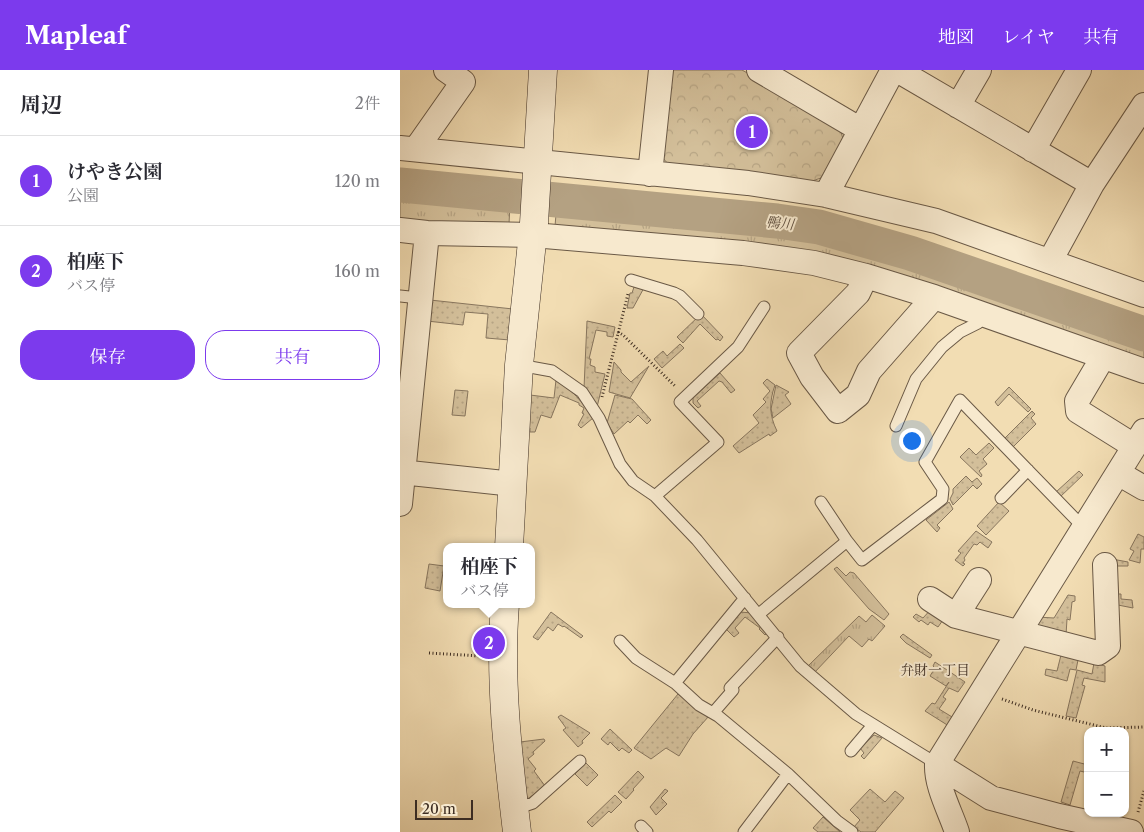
<!DOCTYPE html>
<html lang="ja">
<head>
<meta charset="utf-8">
<style>
  body { margin:0; font-family:"Libre Caslon Text","Noto Serif JP",serif; background:#f2f2f3; color:#2b2b33 }
  .controls { position:absolute; right:15px; bottom:15px; display:grid; overflow:hidden; border-radius:10px; box-shadow:0 1px 4px #0004 }
  .controls button { width:45px; height:45px; display:grid; place-items:center; padding:0; border:0; border-bottom:1px solid #e1e1e2; background:#fff; color:#2b2b33; font:25px sans-serif }
  .scale { position:absolute; left:15px; bottom:12px; width:58px; box-sizing:border-box; padding-left:5px; border:2px solid #3d2d22; border-top:0; font-size:14px; line-height:18px; white-space:nowrap; color:#3d2d22; -webkit-text-stroke:4px #f7e9ce; paint-order:stroke }
  .you { position:absolute; left:511px; top:370px; width:18px; height:18px; margin:-12px; border:4px solid #fff; border-radius:50%; background:#1a73e8; box-shadow:0 0 0 8px #1a73e833 }
  .badge { display:grid; place-items:center; width:32px; height:32px; border-radius:50%; background:#7c3aed; color:#fff; font-size:16px; font-weight:700 }
  .pin { position:absolute; translate:-50% -50%; border:2px solid #fff; box-shadow:0 1px 5px #0006 }
  .popup { position:absolute; left:43px; top:473px; width:92px; height:65px; box-sizing:border-box; display:grid; place-content:center; border-radius:10px; background:#fff; filter:drop-shadow(0 1px 4px #0005); font-size:16px; white-space:nowrap; color:#7c7c81 }
  .popup b { font-size:19px; color:#2b2b33 }
  .popup::after { content:''; position:absolute; left:50%; top:100%; margin-left:-10px; border:10px solid transparent; border-top-color:#fff }
  .list { margin:0; padding:0; list-style:none }
  h2 { display:flex; justify-content:space-between; align-items:center; height:65px; margin:0; padding:0 20px; font-size:21px }
  h2 small { font-size:16px; font-weight:400; color:#7c7c81 }
  .list li { display:grid; grid-template-columns:32px 1fr auto; gap:15px; align-items:center; box-sizing:border-box; height:90px; padding:0 20px; border-top:1px solid #e1e1e2 }
  .list b { display:block; font-size:19px; white-space:nowrap }
  .list p { margin:0; font-size:16px; white-space:nowrap; color:#7c7c81 }
  .list em { font-size:16px; font-style:normal; color:#7c7c81 }
  .actions { display:flex; gap:10px; padding:15px 20px }
  .actions a { flex:1; padding:11px 0; border:1px solid #7c3aed; border-radius:20px; text-align:center; font-size:18px; color:#7c3aed }
  .actions .main { background:#7c3aed; color:#fff }
  .map { position:relative; flex:none; width:744px; height:762px; overflow:hidden }
  header { display:flex; align-items:center; gap:30px; box-sizing:border-box; height:70px; padding:0 25px; background:#7c3aed; color:#fff }
  header strong { font-size:24px }
  nav { display:flex; gap:28px; margin-inline-start:auto; font-size:18px }
  main { display:flex }
  aside { flex:1; background:#fff }
  .map>svg:first-child { display:block }
</style>
</head>
<body>
<header>
<strong>Mapleaf</strong>
<nav><a>地図</a><a>レイヤ</a><a>共有</a></nav>
</header>
<main>
<aside>
<h2>周辺<small>2件</small></h2>
<ul class="list">
<li><span class="badge">1</span><div><b>けやき公園</b><p>公園</p></div><em>120 m</em></li>
<li><span class="badge">2</span><div><b>柏座下</b><p>バス停</p></div><em>160 m</em></li>
</ul>
<div class="actions"><a class="main">保存</a><a>共有</a></div>
</aside>
<div class="map">
<svg width="744" height="762" viewBox="0 0 744 762">
  <defs>
    <pattern id="grass-tufts" width="24" height="20" patternUnits="userSpaceOnUse" patternTransform="scale(1.25)"><rect width="24" height="20" fill="#d3bf9a"/><path d="M3 7l-1-3M5 7V3M7 7l1-3M15 17l-1-3M17 17v-4M19 17l1-3" fill="none" stroke="#b6a484"/></pattern>
    <pattern id="forest-crowns" width="20" height="18" patternUnits="userSpaceOnUse" patternTransform="scale(1.25)"><rect width="20" height="18" fill="#d3bf9a"/><path d="M2 6a3 3 0 1 1 6 0M12 15a3 3 0 1 1 6 0" fill="none" stroke="#b6a484"/></pattern>
    <pattern id="garden-dots" width="8" height="8" patternUnits="userSpaceOnUse" patternTransform="scale(1.25)"><rect width="8" height="8" fill="#d3bf9a"/><path d="M2 2h.1M6 6h.1" fill="none" stroke="#b6a484" stroke-width="1.8" stroke-linecap="round"/></pattern>
  </defs>
  <rect width="100%" height="100%" fill="#f2ddb3"/>
  <filter id="stains"><feTurbulence type="fractalNoise" baseFrequency=".004" numOctaves="4"/><feColorMatrix values="0 0 0 0 .2 0 0 0 0 .09 0 0 0 0 .02 0 0 0 .5 -.17"/></filter>
  <radialGradient id="worn" r=".72"><stop offset=".6" stop-color="#630" stop-opacity="0"/><stop offset="1" stop-color="#630" stop-opacity=".3"/></radialGradient>
  <path fill="url(#grass-tufts)" stroke="#88765e" d="M0,124L110,133L109,154L0,152Z
    M157,133L413,161L625,227L744,271V292L551,223L155,156Z
    M437,497L446,506L450,502L454,503L489,544L484,550L469,539L434,499Z
    M472,545L485,556L472,571L469,569L462,577L449,566L414,603L408,596L459,546L466,552Z"/>
  <path fill="url(#forest-crowns)" stroke="#88765e" d="M271,0H342L439,55L443,69L421,108L412,111L270,96L261,86Z"/>
  <path fill="url(#garden-dots)" stroke="#88765e" d="M235,214L245,216L233,238H227L230,223H232Z
    M30,230L113,239L110,270L86,268L88,244L65,242L63,255L27,251Z
    M301,244L323,267L320,271L318,269L316,270L300,254L283,273L277,267Z
    M187,251L215,257L213,267L207,266V262L196,260L189,289H191L190,295L195,297V302L205,304L197,337L184,318Z
    M280,274L284,278L262,298L254,289L263,281L267,286Z
    M214,292L221,300V302L231,312L249,296L230,328L209,322Z
    M320,303L335,320L331,323L322,312L319,311L297,331L301,336L298,338L293,333V328Z
    M367,309L375,315C369,332 369,345 377,361L370,366L369,364L339,383L333,376L359,353L353,345L366,332L363,329L370,321L363,313Z
    M156,310C172,319 183,333 193,348L181,358L178,355L184,344L182,343L184,338L179,335V333L160,325L151,348L141,345L135,362H130V358H127L130,325L154,328Z
    M376,315L389,322L385,325L391,334L373,348L371,339Z
    M609,317L631,339L628,342L609,324L598,336L595,332Z
    M55,320L68,321L65,346L52,345Z
    M215,325L232,329L251,350L247,354L238,345L230,353L228,351L214,364L207,353Z
    M632,341L635,344L631,348L636,354L613,377L605,368Z
    M589,373L594,378L583,389L587,394L579,401L582,405L581,407L560,387L569,378L576,385Z
    M679,401L683,405L660,427L656,422Z
    M566,406L572,412L577,408L582,414L577,419L573,415L553,435L550,429L553,423V419Z
    M549,432L553,439L537,455L540,458L537,462L526,450Z
    M599,432L609,441L586,465L577,456Z
    M576,461L592,472L588,478L580,472L577,475L574,474L564,488L565,490L563,493L565,494L563,496L555,490L561,483L558,481Z
    M738,464L744,467V479H741L740,493L729,490L734,481L730,479Z
    M712,489L728,492V496H717L718,524H721V529L732,530L733,538L718,535Z
    M29,494L44,496L40,521L25,518Z
    M668,525L675,526V531L672,532L670,550L667,549L666,565L635,557L637,547L654,548Z
    M533,537L543,550L538,557L530,552L528,555L521,550L519,552L513,547L516,544L523,548Z
    M151,542L183,566L181,568L164,556L163,557L158,554L153,561L148,557L138,570L133,567Z
    M340,542L352,543L367,563L365,565L359,559L360,558L345,547L335,558L339,563L334,567L325,558Z
    M503,564L532,585L530,588L506,573L500,567Z
    M662,581L679,585L676,600L670,599L667,611L645,605L646,599L657,601Z
    M535,592L565,612L558,622L549,618L543,627L546,629L539,639L557,650L552,658L525,641L532,633L535,634L549,612L546,616L530,606L535,598L533,596Z
    M694,593L705,596V612L684,608L682,615L685,616L676,648L666,646L677,600L692,604Z
    M278,624L309,646L293,664L279,686L266,678L251,689L234,678Z
    M161,645L190,663L182,671L183,673L178,677L163,660L166,658L158,647Z
    M210,659L232,680L229,683L222,678L219,681L210,672L208,675L201,669Z
    M474,665L482,668L464,689L461,686L464,683L460,678Z
    M144,669L145,671L133,682L134,684L128,689L136,699L134,701L145,716L125,731L120,672Z
    M673,691L688,695V703L680,701L670,735L661,732Z
    M186,693L198,705L187,716L175,704Z
    M238,701L244,707L233,719L234,720L226,729L218,722Z
    M265,719L268,721L261,728L267,734L256,745L250,737Z
    M470,719L485,732L495,721L504,728L475,762H461L454,757L460,750L450,740Z
    M215,725L222,732L211,743L209,741L192,757L187,752Z
    M423,747L440,762H418L413,758Z"/>
  <g fill="none" stroke-linecap="round" stroke-linejoin="round">
    <path stroke="#b4a182" stroke-width="35" d="M0,115L377,151L419,157L510,183L744,264"/>
    <g stroke="#6a5946" stroke-width="13">
      <path id="lane" d="M231,210L274,223L280,226L298,244
        M0,226L19,228
        M119,295L152,301L182,322L199,348L220,394L233,411L255,426L297,470L400,596L456,644L537,694
        M496,356L516,309L542,277L560,262L578,253L583,244
        M255,426L318,372L280,332L338,277L364,237
        M601,428L628,400
        M421,432L447,471L462,490L542,429L543,419L525,392L560,330L684,458
        M359,544L447,471
        M220,571L236,588L275,613L299,635L318,646L388,704L437,751L452,762
        M275,613L345,528
        M313,643L333,620L330,618L378,567
        M451,681L473,655
        M115,739L133,733L180,691
        M241,756L247,762
        M344,762L388,704"/>
    </g>
    <g stroke="#6a5946" stroke-width="26">
      <path id="street" d="M359,0L461,60
        M497,0L692,114
        M558,36L579,0
        M0,78L348,113L426,125L536,151L744,225
        M16,79L63,12L46,0
        M633,80L679,0
        M250,104L261,0
        M426,125L493,0
        M0,160L27,163L133,165L343,183L414,193L466,206L534,227L744,301
        M650,191L692,114L744,35
        M466,206L458,223L399,283L412,307L438,341L458,325L469,301L534,227
        M703,287L677,331L678,341L734,376
        M0,402L113,414
        M718,403L744,418
        M0,434L27,163
        M530,529L556,546L698,583L708,576L705,495
        M556,546L579,510
        M537,694L591,728L659,746L731,762
        M557,762C550,741 536,716 537,694L744,361"/>
    </g>
    <g stroke="#3d2d22" stroke-width="29">
      <path id="secondary" d="M109,477L119,295L134,153L143,0
        M105,534C99,610 108,686 117,762"/>
    </g>
    <path stroke="#3d2d22" stroke-width="3" stroke-dasharray="1 2.5" stroke-linecap="butt" d="M218,262L223,265L276,317
      M202,327L228,224
      M29,583L80,586
      M602,629L633,640L706,658L744,657
      M738,742L744,721"/>
    <use href="#lane" stroke="#f7e9ce" stroke-width="11"/>
    <use href="#street" stroke="#f7e9ce" stroke-width="24"/>
    <use href="#secondary" stroke="#f7e9ce" stroke-width="28"/>
  </g>
  <g text-anchor="middle" stroke-width="4" stroke-linejoin="round" paint-order="stroke">
    <g font-size="14" font-style="italic" fill="#5b4a3a" stroke="#f7e9ce">
      <text transform="translate(380 153) rotate(6)" y="5">鴨川</text>
    </g>
    <g font-size="14" fill="#3d2d22" stroke="#f7e9ce">
      <text x="535" y="605">弁財一丁目</text>
    </g>
  </g>
  <rect width="100%" height="100%" filter="url(#stains)"/>
  <rect width="100%" height="100%" fill="url(#worn)"/>
</svg>
<div class="controls">
<button>+</button>
<button>−</button>
</div>
<div class="scale">20 m</div>
<div class="you"></div>
<div class="pin badge" style="left:352px;top:62px">1</div>
<div class="pin badge" style="left:89px;top:573px">2</div>
<div class="popup"><b>柏座下</b>バス停</div>
</div>
</main>
</body>
</html>
